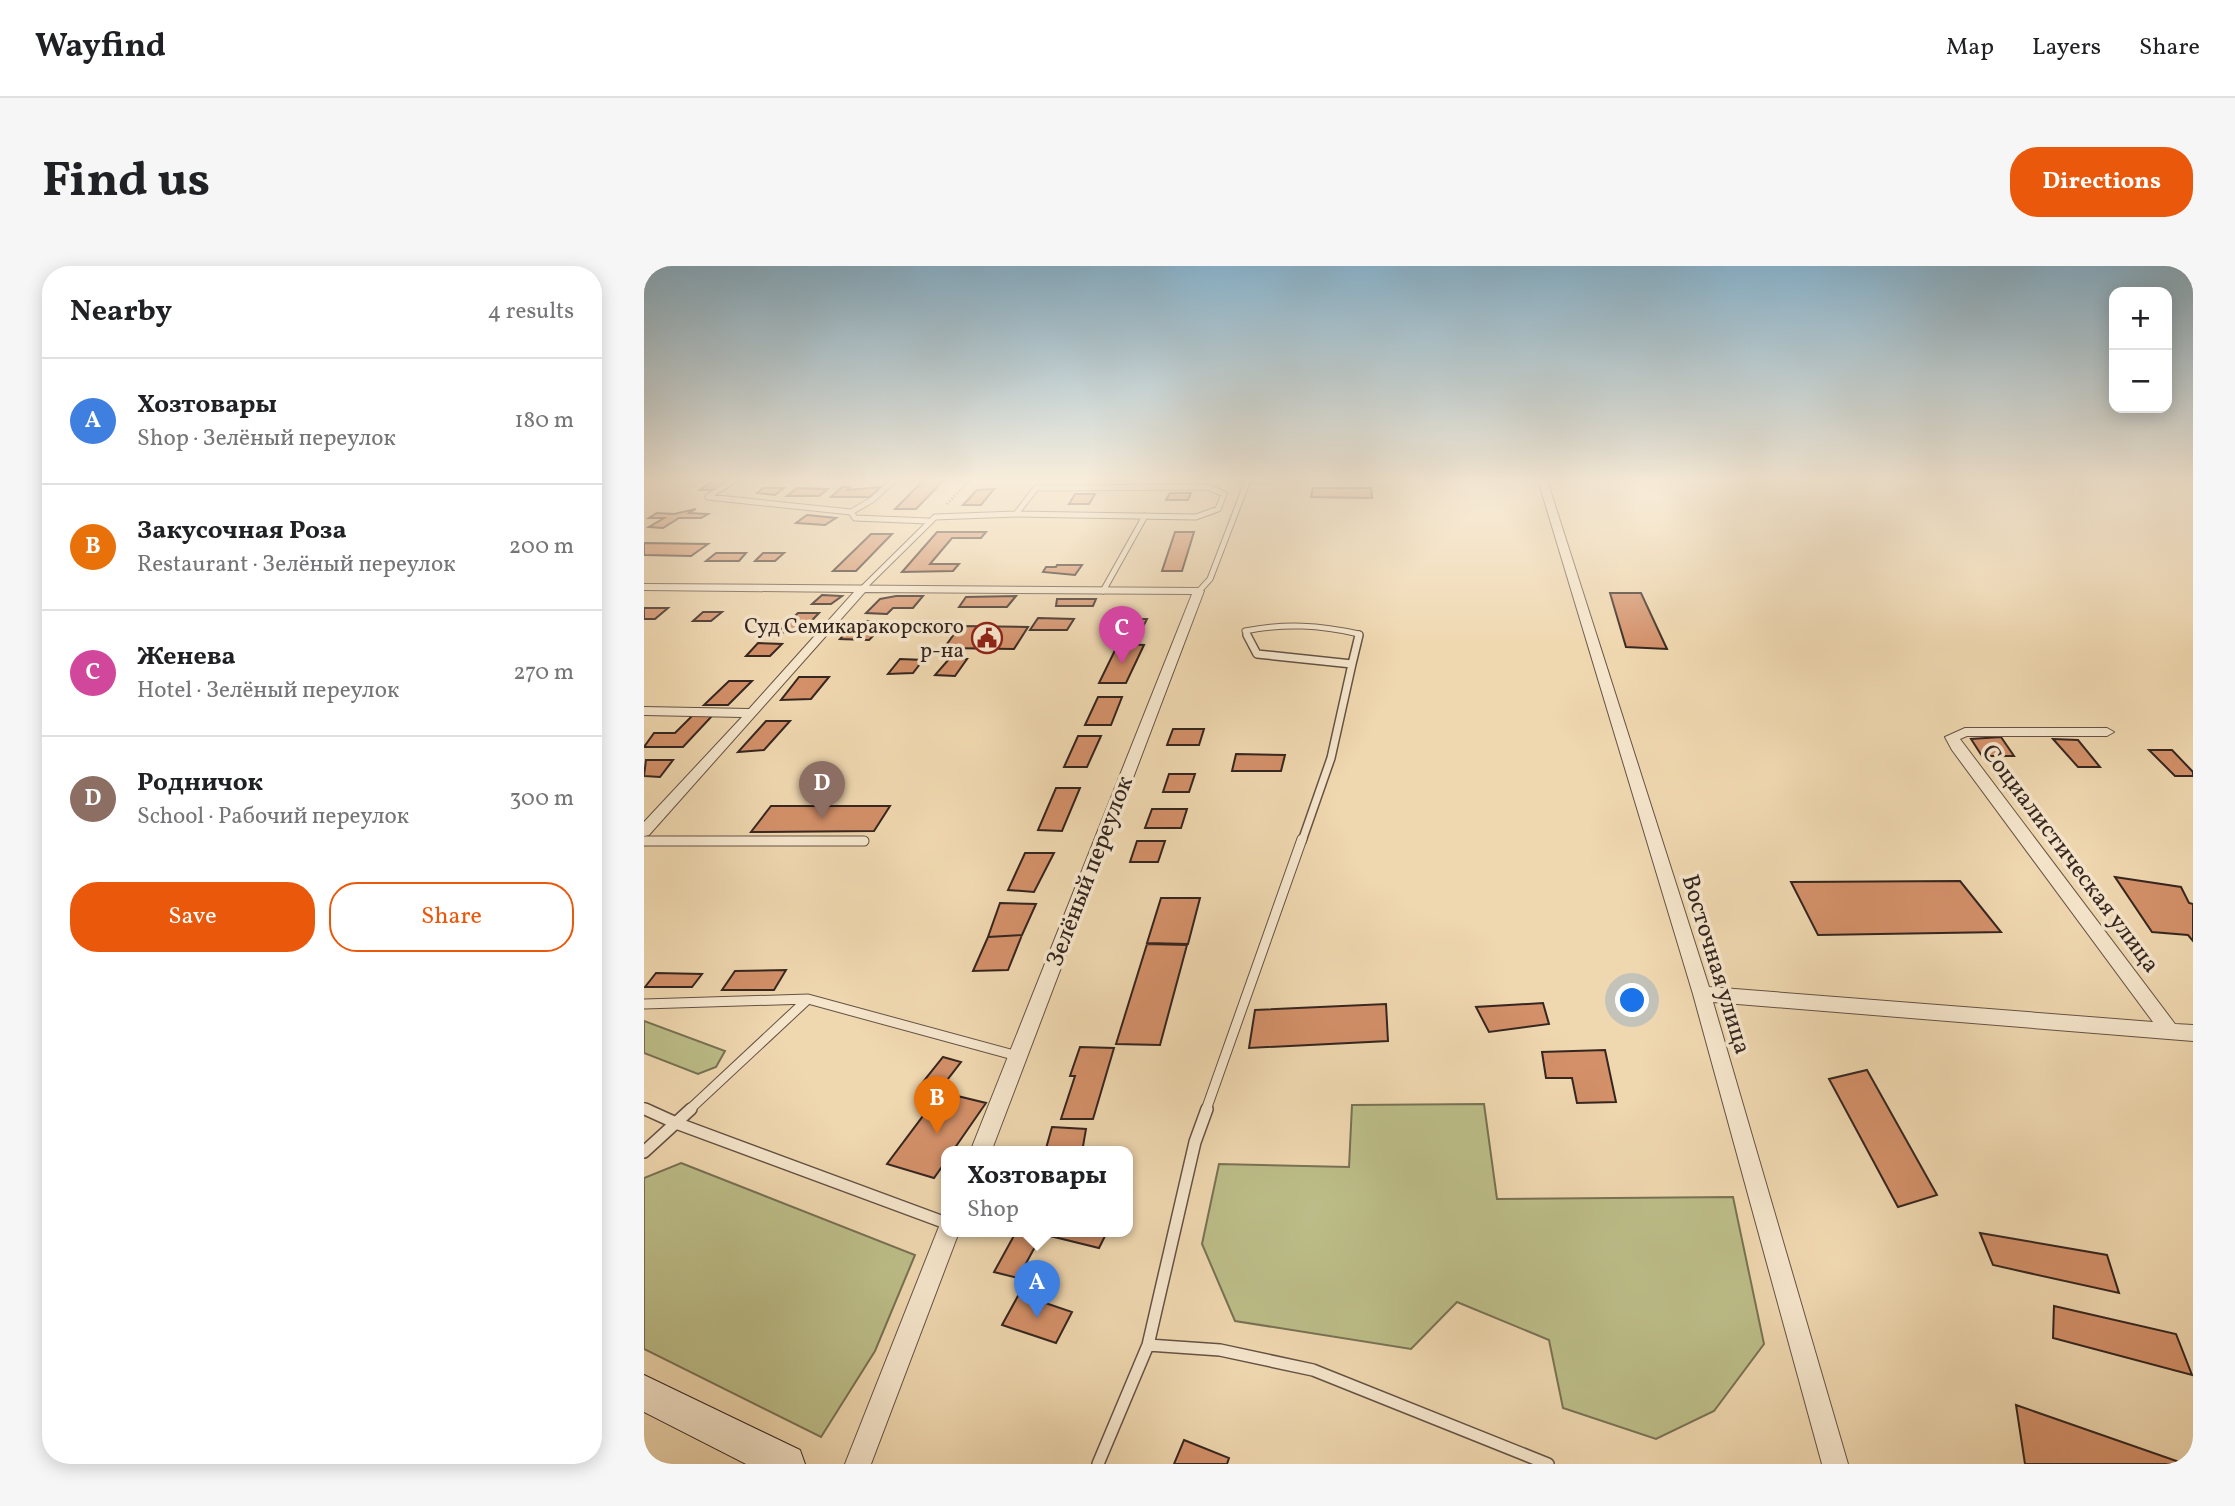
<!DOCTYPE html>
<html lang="en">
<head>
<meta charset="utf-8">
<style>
  body { margin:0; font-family:Vollkorn,serif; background:#f6f6f6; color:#202124 }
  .controls { position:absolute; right:21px; top:21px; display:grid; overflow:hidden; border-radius:14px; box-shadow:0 4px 18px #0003 }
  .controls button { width:63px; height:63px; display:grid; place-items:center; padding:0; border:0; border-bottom:2px solid #e0e0e0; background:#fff; color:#202124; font:35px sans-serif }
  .you { position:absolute; left:989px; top:735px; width:24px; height:24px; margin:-18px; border:5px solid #fff; border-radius:50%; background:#1a73e8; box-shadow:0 0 0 10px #1a73e833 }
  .badge { display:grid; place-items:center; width:46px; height:46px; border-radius:50%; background:#ea580c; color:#fff; font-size:23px; font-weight:700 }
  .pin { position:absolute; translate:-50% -58px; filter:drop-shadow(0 2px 4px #0008) }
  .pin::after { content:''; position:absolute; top:37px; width:24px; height:21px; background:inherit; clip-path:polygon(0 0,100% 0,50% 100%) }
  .popup { position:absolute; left:297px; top:880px; width:192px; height:91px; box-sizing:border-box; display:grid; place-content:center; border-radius:14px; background:#fff; filter:drop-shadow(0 2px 5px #0005); font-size:23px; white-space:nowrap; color:#757577 }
  .popup b { font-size:26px; color:#202124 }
  .popup::after { content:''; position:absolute; left:50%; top:100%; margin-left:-14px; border:14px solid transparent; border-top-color:#fff }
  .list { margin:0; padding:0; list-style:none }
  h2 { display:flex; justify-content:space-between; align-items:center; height:91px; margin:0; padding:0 28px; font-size:30px }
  h2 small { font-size:23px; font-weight:400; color:#757577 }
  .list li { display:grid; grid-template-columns:46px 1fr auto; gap:21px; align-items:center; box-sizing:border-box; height:126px; padding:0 28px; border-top:2px solid #e0e0e0 }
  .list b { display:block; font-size:26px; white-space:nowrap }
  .list p { margin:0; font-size:23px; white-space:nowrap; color:#757577 }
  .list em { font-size:23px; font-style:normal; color:#757577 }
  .actions { display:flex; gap:14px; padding:21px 28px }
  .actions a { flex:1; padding:16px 0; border:2px solid #ea580c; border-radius:28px; text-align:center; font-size:24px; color:#ea580c }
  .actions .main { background:#ea580c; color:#fff }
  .map { position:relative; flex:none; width:1549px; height:1198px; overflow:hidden; border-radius:28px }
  header { display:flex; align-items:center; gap:42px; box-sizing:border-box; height:98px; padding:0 35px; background:#fff; border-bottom:2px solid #e0e0e0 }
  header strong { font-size:33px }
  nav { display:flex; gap:38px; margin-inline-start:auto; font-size:24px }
  .intro { display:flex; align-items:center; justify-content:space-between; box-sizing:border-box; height:168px; padding:0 42px }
  h1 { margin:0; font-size:49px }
  .button { padding:18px 32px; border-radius:28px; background:#ea580c; color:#fff; font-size:24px; font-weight:700 }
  main { display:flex; gap:42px; padding:0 42px }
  aside { flex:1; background:#fff; border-radius:28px; box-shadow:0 4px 18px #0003 }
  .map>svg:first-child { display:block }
</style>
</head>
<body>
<header>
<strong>Wayfind</strong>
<nav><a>Map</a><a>Layers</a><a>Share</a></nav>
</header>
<div class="intro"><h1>Find us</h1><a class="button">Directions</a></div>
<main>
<aside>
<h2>Nearby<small>4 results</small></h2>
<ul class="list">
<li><span class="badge" style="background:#3f7fe0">A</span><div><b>Хозтовары</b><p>Shop · Зелёный переулок</p></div><em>180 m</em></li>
<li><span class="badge" style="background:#e8710a">B</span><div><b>Закусочная Роза</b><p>Restaurant · Зелёный переулок</p></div><em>200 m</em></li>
<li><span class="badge" style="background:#d1479c">C</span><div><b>Женева</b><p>Hotel · Зелёный переулок</p></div><em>270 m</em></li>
<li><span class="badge" style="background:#8d6e63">D</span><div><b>Родничок</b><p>School · Рабочий переулок</p></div><em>300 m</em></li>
</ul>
<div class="actions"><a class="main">Save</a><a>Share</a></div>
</aside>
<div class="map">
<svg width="1549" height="1198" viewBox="0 0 1549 1198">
  <rect width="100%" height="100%" fill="#efd7af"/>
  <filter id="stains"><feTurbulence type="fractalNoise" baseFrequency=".00286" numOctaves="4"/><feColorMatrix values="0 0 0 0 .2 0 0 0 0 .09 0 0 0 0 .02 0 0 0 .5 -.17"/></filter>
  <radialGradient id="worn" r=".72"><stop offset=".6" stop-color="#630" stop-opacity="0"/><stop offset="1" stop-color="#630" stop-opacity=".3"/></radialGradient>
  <path fill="#bcbd88" stroke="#787254" stroke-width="2" d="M0,755L81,785L72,801L54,808L0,787Z
    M840,838L853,933L1089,931L1120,1078L1070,1145L1012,1173L919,1142L905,1074L813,1036L767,1083L591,1055L558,978L575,898L705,901L708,839Z
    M37,897L271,989L231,1085L177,1171L0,1083V912Z"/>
  <path fill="#d39069" stroke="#352620" stroke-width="2" d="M70,214H84L70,224H56Z
    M280,214H300L272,243H251Z
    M198,221H206L203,224L237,221L226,231H187Z
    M119,222H140L131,229L113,227Z
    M153,222L184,223L175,230H143Z
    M669,222H727L728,232L667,231Z
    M350,223L337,239H319L333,224Z
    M526,227H547L544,234H522Z
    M431,228H451L445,238H425Z
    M52,243L45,247L64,248L57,252H35L19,262L5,261L20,252H5L13,247L30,248Z
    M163,249L192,252L181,259L152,257Z
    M293,266H342L337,272H308L286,298H315L309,305L258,306Z
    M531,266H550L538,305H518Z
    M227,268H248L212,305H189Z
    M0,277L64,278L47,290L0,289Z
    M72,287H102L95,295H62Z
    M119,287H140L131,295H111Z
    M413,299H438L431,309L399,306L402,301H412Z
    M966,327H997L1023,383L982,381Z
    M178,329L198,330L187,338H168Z
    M252,330H279L269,342H249L243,348L222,347L236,333Z
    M372,330L363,341H315L322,331Z
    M413,333H452L449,340H412Z
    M0,342H24L11,353H0Z
    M59,346H78L67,355H49Z
    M154,347H175L156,367L134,366Z
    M394,352L430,353L423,364H386Z
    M467,353H503L496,367H460Z
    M212,355H244L225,374L196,373Z
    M316,360L384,361L370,383L300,382Z
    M114,377L138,378L126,390H102Z
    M474,378L500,379L482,417H455Z
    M256,393L279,394L269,407L244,408Z
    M305,393H323L311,410L291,409Z
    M155,411H185L167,433L137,434Z
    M85,415H108L84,439H60Z
    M454,431H478L467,459H441Z
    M48,450H68L39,481H0L10,467H31Z
    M122,455H146L120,484L94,486Z
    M529,463H560L555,479H523Z
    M434,470H457L443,501H420Z
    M1357,471L1370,490H1338L1327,473Z
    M1409,473L1434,474L1456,501H1434Z
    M1505,484H1528L1549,506V510H1531Z
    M592,488L641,489L637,505H588Z
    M2,494H29L16,511L0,510Z
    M525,508H551L545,526H519Z
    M412,522H436L418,565L394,564Z
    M127,540H246L230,565L107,566Z
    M508,543H543L537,562H501Z
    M493,575H521L514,596H486Z
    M381,587H410L390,626L364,624Z
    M1471,611L1537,621L1545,637L1549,638V675L1544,669L1508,666Z
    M1316,615L1357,666L1174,669L1147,616Z
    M517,632H556L544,678L503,677Z
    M356,637L392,638L378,669L344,671Z
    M378,669L364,704L329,705L344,671Z
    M503,678L543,679L516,779L472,778Z
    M142,704L130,724H78L91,705Z
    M12,707L58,708L48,721H1Z
    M899,737L905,758L845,766L832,741Z
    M742,738L744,775L605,782L611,744Z
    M436,781L470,782L449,853H417L431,810H426Z
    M961,784L972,836L933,837L928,812H902L898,786Z
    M299,791L317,796L293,827L275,821Z
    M1223,804L1293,929L1254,941L1185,813Z
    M297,826L342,837L308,886H302V895L290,912L243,898Z
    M408,861L442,863L438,886H401Z
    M372,966H463L455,982L398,968L374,1012L350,1006Z
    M1336,967L1463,989L1475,1027L1349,999Z
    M375,1028L428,1046L412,1077L358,1059Z
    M1410,1040L1532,1068L1548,1109L1409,1072Z
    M1372,1139L1541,1198H1381Z
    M540,1174L585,1192L583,1198H530Z"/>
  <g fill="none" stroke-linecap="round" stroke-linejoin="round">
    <g stroke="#645244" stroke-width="7">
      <path id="lane-far3" d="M90,214L64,231L207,246L228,234L250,214
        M606,214L628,215
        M564,221L580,228L574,243L552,251L372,248L392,222Z
        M207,246L211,252L284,255
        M218,323L291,251L372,248
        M459,325L501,250
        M555,325L566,313L604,214
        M604,371L601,365C641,357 676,359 715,368L714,371"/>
    </g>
    <g stroke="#645244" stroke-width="10">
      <path id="lane-far2" d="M603,369L613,388L708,398
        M708,398L715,369
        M0,575H220
        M658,575L687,492L708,398"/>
    </g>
    <g stroke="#645244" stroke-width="11">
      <path id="lane-far1" d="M0,575H220
        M0,738L164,733L373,790
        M0,842L5,844
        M45,844L164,733
        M562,844L658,573"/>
    </g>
    <g stroke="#645244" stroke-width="14">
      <path id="lane" d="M1,843L32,857L302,957
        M0,886L47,843
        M504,1079L551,876L563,843
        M454,1198L504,1079L576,1084L669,1104L904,1198"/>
    </g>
    <g stroke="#645244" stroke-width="2">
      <path id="street" d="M894,214H903L1065,721L1509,756L1308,484L1301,471L1321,462H1463L1470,466L1463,470H1323L1316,473L1531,758L1549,759V775L1069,736L1204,1198H1178L1049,728Z
        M0,318L555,322L560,325L347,886H326L548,328L221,326L5,569L0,570V556L98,451L0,449V441L105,443L210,326L0,324Z
        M302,956V966H315L227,1198H201L296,958Z"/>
    </g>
    <g stroke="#352620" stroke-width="2">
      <path id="secondary" d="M0,1109L156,1184L161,1198H102L0,1146Z"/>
    </g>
    <path stroke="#352620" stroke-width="2.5" stroke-dasharray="1 2.5" stroke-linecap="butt" d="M303,238L326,214"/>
    <use href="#lane-far3" stroke="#f5e5cb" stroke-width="5"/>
    <use href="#lane-far2" stroke="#f5e5cb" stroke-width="7"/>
    <use href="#lane-far1" stroke="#f5e5cb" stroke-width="9"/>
    <use href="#lane" stroke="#f5e5cb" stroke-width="11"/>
    <use href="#street" fill="#f5e5cb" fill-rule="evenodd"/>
    <use href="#secondary" fill="#f5e5cb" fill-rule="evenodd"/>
  </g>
  <linearGradient id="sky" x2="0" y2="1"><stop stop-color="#89b6d1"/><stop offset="0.56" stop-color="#f8eddb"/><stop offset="1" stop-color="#f8eddb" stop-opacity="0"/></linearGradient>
  <rect width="1549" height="382" fill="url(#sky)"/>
  <defs>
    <g id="civic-ring" transform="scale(1.575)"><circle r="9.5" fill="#f5e5cb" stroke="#8f2418" stroke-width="1.5"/><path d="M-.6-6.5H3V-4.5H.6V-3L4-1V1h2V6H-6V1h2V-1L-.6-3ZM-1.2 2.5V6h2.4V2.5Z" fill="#8f2418"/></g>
  </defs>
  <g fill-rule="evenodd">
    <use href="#civic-ring" x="343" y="372"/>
  </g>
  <g text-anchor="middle" stroke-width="7" stroke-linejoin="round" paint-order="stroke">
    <g font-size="21" fill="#352620" stroke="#f5e5cb" text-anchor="end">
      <text x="320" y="367">Суд Семикаракорского<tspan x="320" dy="24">р-на</tspan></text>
    </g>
    <g font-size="24" fill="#352620" stroke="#f5e5cb">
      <text transform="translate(1427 592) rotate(53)" y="8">Социалистическая улица</text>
      <text transform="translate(445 605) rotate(-69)" y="8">Зелёный переулок</text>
      <text transform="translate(1073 698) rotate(73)" y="8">Восточная улица</text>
    </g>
  </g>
  <rect width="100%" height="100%" filter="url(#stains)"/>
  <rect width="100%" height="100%" fill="url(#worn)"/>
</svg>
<div class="controls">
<button>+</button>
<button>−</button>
</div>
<div class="you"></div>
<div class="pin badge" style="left:393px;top:1052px;background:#3f7fe0">A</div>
<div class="popup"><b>Хозтовары</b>Shop</div>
<div class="pin badge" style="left:293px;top:868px;background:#e8710a">B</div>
<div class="pin badge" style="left:478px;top:398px;background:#d1479c">C</div>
<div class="pin badge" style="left:178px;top:553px;background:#8d6e63">D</div>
</div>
</main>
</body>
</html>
